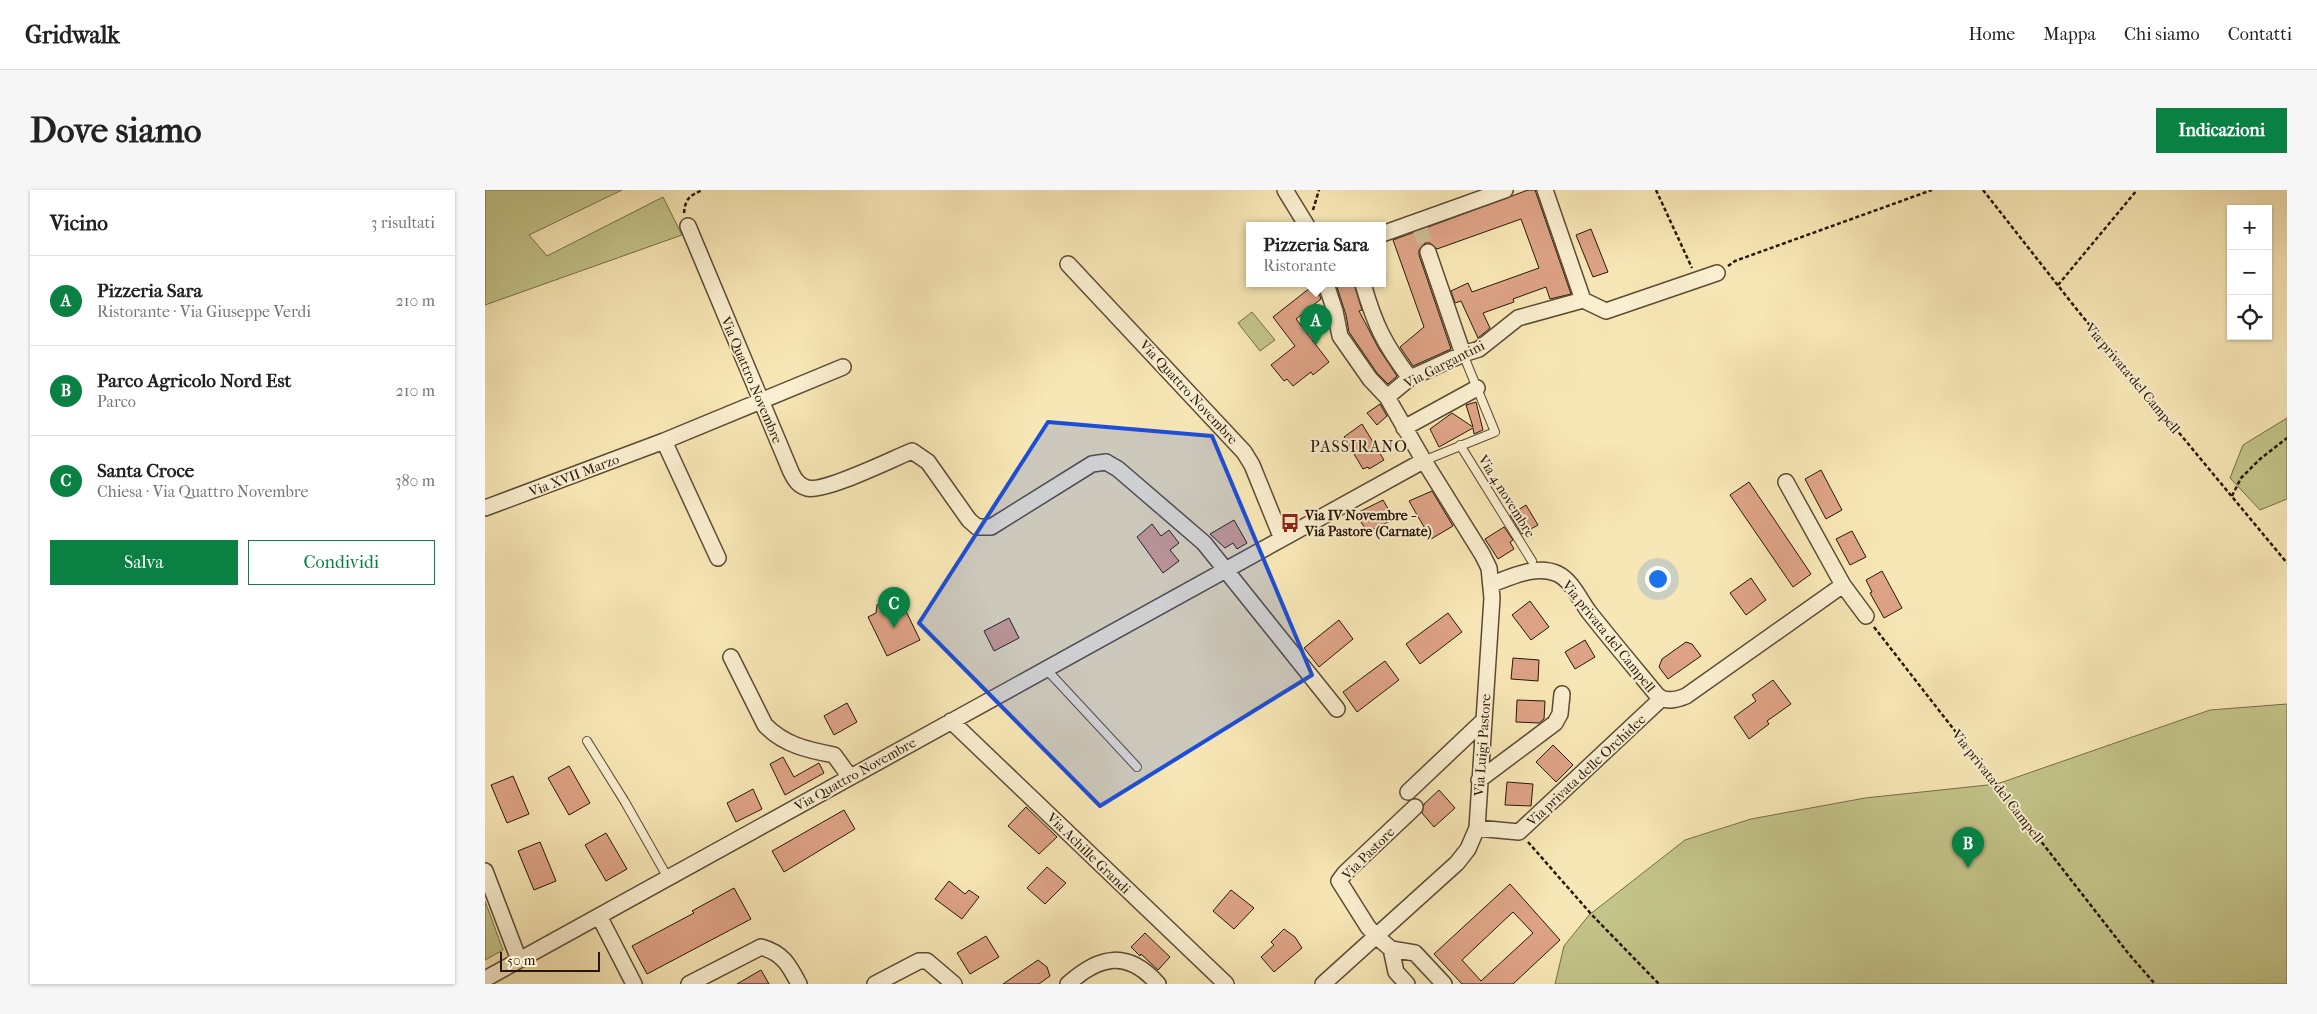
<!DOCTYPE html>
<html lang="it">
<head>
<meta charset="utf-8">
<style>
  body { margin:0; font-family:"IM FELL French Canon",serif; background:#f6f6f6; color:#222 }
  .controls { position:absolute; right:15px; top:15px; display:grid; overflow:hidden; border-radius:0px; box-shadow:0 1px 4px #0004 }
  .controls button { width:45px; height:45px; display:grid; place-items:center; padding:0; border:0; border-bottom:1px solid #e0e0e0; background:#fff; color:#222; font:25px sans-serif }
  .scale { position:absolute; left:15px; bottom:12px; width:100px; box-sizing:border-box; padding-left:5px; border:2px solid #281708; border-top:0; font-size:14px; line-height:18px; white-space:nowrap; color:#281708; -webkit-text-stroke:4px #faefd0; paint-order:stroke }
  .you { position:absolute; left:1172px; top:388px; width:18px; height:18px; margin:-12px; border:4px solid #fff; border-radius:50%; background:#1a73e8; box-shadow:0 0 0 8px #1a73e833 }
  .badge { display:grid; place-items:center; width:32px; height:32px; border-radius:50%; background:#0b8043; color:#fff; font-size:16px; font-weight:700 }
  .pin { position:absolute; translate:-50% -41px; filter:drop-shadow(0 1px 2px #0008) }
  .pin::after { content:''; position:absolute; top:26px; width:18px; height:15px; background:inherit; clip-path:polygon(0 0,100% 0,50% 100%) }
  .popup { position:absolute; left:761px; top:32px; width:140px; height:65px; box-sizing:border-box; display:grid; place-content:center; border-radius:0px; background:#fff; filter:drop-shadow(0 1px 4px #0005); font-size:16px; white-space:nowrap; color:#767676 }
  .popup b { font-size:19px; color:#222 }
  .popup::after { content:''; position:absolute; left:50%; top:100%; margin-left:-10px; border:10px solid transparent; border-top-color:#fff }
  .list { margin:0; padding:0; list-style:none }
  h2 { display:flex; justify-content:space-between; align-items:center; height:65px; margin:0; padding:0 20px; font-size:21px }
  h2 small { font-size:16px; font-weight:400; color:#767676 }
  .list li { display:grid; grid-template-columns:32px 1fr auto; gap:15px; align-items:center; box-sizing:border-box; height:90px; padding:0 20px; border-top:1px solid #e0e0e0 }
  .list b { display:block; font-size:19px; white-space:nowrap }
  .list p { margin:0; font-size:16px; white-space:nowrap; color:#767676 }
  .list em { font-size:16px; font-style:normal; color:#767676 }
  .actions { display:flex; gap:10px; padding:15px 20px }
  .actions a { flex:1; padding:11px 0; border:1px solid #0b8043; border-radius:0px; text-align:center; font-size:18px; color:#0b8043 }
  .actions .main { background:#0b8043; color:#fff }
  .icon { flex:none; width:28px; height:28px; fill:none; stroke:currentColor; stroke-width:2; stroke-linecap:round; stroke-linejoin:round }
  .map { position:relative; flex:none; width:1802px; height:794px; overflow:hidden; border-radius:0px }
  header { display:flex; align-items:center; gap:30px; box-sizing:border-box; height:70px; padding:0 25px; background:#fff; border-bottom:1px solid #e0e0e0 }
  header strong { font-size:24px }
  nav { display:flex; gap:28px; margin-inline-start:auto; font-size:18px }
  .intro { display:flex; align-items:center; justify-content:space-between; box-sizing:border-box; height:120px; padding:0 30px }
  h1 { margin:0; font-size:35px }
  .button { padding:12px 22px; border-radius:0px; background:#0b8043; color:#fff; font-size:18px; font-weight:700 }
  main { display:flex; gap:30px; padding:0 30px }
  aside { flex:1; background:#fff; border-radius:0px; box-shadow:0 1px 4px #0004 }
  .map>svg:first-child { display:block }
</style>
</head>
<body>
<header>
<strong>Gridwalk</strong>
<nav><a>Home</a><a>Mappa</a><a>Chi siamo</a><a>Contatti</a></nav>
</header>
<div class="intro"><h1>Dove siamo</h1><a class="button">Indicazioni</a></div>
<main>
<aside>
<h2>Vicino<small>3 risultati</small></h2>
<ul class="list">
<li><span class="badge">A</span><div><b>Pizzeria Sara</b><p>Ristorante · Via Giuseppe Verdi</p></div><em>210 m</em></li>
<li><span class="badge">B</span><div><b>Parco Agricolo Nord Est</b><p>Parco</p></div><em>210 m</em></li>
<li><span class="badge">C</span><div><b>Santa Croce</b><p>Chiesa · Via Quattro Novembre</p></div><em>380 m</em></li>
</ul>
<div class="actions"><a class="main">Salva</a><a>Condividi</a></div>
</aside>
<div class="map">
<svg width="1802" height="794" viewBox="0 0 1802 794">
  <rect width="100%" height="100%" fill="#f8e7b6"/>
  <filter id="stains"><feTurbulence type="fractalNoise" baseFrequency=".004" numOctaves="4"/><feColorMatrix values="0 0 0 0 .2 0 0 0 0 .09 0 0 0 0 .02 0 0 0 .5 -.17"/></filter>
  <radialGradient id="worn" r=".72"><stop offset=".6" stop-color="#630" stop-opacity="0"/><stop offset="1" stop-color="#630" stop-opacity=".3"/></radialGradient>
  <path fill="#c3c489" stroke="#766e48" d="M0,0H137L44,45L62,66L178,7L197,45L0,115Z
    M767,122L790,150L775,161L753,133Z
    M1802,228V309L1775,320L1745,288L1758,255Z
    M1802,514V794H1070L1079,756L1104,725L1200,650L1266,629L1380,608L1512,594L1725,520Z
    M0,711L18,760L0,770Z"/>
  <path fill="#dea386" stroke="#281708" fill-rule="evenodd" d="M1043,0H1050L1086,104L1065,109L1061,97L1028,109L1029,112L998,123L1005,138L993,148L976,111L970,113L966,101L983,93L987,102L1054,78L1036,29L952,59L945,53H940L934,60V65L966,159L928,176L915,157L939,137L908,50Z
    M1106,39L1123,82L1108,87L1091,45Z
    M830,94L836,109L811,129L844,172L828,185L826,182L808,196L802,189L799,191L786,175L810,156L788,127Z
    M851,94H869L877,120L874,121L894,159L912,186L903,194L892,183L864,142L861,125Z
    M991,212L998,240L989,244L988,238L954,257L945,239L967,223L988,237L981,215Z
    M895,214L902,226L892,235L882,223Z
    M877,234L899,270L884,279L883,277L878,279L859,247Z
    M1336,280L1357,320L1341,329L1320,289Z
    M1264,292L1326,384L1308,397L1245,305Z
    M947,301L968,336L946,349L924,311Z
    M898,310L909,329L883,342L870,324Z
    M1041,315L1053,335L1037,344L1025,325Z
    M749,330L762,353L752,359L748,353L740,358L725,344Z
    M667,334L676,346L684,340L694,353L685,360L694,371L678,383L652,347Z
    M1019,337L1028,350L1025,352L1029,359L1013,369L1000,349Z
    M1367,341L1381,367L1365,375L1351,349Z
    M1397,381L1417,418L1399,428L1385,403L1387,402L1381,390Z
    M1266,388L1281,410L1261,425L1245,403Z
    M398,410H405L410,416L417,413L435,450L402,466L383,427L391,423L392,415Z
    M1045,411L1064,437L1046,450L1027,425Z
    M963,423L977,442L935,474L921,454Z
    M524,428L534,448L509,461L499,441Z
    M854,430L868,449L834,477L819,458Z
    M1100,450L1110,467L1090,479L1080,462Z
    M1201,452L1207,454L1216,466L1183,489L1174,477L1177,469Z
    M1028,468L1054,470L1053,491L1026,489Z
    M900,471L914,490L872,522L858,502Z
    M1288,490L1306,514L1282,531L1284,534L1264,549L1249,527L1271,511L1267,505Z
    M1032,510L1060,511L1059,529L1054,533L1031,532Z
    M362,513L372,532L349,545L339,526Z
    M1068,555L1088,575L1071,592L1051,572Z
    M298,567L309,587L334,573L339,583L300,605L285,574Z
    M84,576L105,613L84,625L63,588Z
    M28,586L44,624L22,633L6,595Z
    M1022,592L1048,594L1046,616L1020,615Z
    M268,599L277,619L251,632L242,613Z
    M954,600L970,618L949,637L937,623L939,614Z
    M541,617L572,647L554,664L523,636Z
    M359,620L370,639L299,682L287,661Z
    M121,643L142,679L121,691L100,655Z
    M55,652L71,691L49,700L33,661Z
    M562,677L581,693L560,714L542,698Z
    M464,691L480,704L484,700L494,707L477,729L450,709Z
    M1025,694L1075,750L1028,794H977L949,764ZM1028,722L1048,743L996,791L977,770Z
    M249,698L266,729L162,784L147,756L209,723L207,721Z
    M746,700L769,718L749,739L728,721Z
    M799,739L810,747L817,758L789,782L776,767L789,755L786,752Z
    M660,743L685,767L673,780L656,764L655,766L646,757Z
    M501,746L514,767L485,784L472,763Z
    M553,770L562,777L565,786L554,794H518Z
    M276,780L284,794H252Z"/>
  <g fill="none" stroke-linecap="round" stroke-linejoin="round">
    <path stroke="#cebd93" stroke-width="15" stroke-dasharray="15 8" stroke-linecap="butt" d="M935,38L943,62"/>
    <g stroke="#5c4b34" stroke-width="10">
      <path id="service" d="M975,255L1047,371
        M938,271L1010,242L978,164
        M561,479L652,577
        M102,551L140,612L183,688"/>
    </g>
    <g stroke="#5c4b34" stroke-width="18">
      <path id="minor" d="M800,0L822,36
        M1060,0L1098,110
        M203,36L306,282C310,290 313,295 322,298C339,303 407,269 427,261L443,272L484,330L492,337H506L607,274L621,272L633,279L719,353L852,519
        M897,44L1020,0
        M943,62L978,164
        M583,74L759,262L767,275L797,349
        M878,94C890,135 899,154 925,188
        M902,207L925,188L978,164L994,159L1033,128L1098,110L1121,121L1232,83
        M919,238L992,198
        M179,251L358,177
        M1301,292L1358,395L1381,426
        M0,318L179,251L233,368
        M1007,394C1026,387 1052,374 1073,384C1087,391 1095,410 1104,422C1126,450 1149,477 1172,505C1180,513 1191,510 1201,506L1358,395
        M246,467L280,535C299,555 323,560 349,565L365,587
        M466,531L741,794
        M994,590L1070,533L1075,524L1077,504
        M923,602L998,531
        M930,617L860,683L854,691L883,737L891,746L906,759L930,763L959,794
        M992,638L1034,642L1176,509
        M0,681L34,770
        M114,726L149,794
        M906,759L911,782L922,794
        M0,789L938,271
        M204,794L276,757C298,763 304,775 314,794
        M390,794L434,771H442L469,794
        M583,794C615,765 643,760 673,794
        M838,794L972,673L983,659L992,638L1007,408L1004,378L997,364L936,266L902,207L885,189L855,146L850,121L841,94"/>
    </g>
    <path stroke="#281708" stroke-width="2.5" stroke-dasharray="4 2.5" stroke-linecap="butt" d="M1171,0L1207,78
      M1498,0L1593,121L1802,373
      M828,20L834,0
      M199,23C200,9 205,5 218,0
      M1243,76L1250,71L1447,0
      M1573,95L1652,0
      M1747,306L1756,288L1775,269L1802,248
      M1389,437L1643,763L1670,794
      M1043,652L1107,725L1174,794"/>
    <use href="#service" stroke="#faefd0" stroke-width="8"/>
    <use href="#minor" stroke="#faefd0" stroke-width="15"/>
  </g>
  <path fill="#1d4ed8" fill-opacity="0.2" stroke="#1d4ed8" stroke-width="4" stroke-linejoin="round" d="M563,232L727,246L827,485L615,616L434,433Z"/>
  <defs>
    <g id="bus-bare" transform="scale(1.5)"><path d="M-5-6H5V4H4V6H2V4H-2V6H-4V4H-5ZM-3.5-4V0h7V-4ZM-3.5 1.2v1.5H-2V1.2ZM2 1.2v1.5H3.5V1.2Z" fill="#8f2418" stroke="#faefd0" stroke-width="2.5" paint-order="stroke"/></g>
  </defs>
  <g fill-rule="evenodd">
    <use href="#bus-bare" x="805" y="333"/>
  </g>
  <g text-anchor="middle" stroke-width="4" stroke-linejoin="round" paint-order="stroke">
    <g font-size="14" fill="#281708" stroke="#faefd0">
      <text transform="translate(959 174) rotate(-27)" y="5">Via Gargantini</text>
      <text transform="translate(1648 188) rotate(50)" y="5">Via privata del Campell</text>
      <text transform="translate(267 190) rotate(67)" y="5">Via Quattro Novembre</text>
      <text transform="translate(704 202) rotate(47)" y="5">Via Quattro Novembre</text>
      <text transform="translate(89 285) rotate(-21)" y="5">Via XVII Marzo</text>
      <text transform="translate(1022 306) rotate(58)" y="5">Via 4 novembre</text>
      <text transform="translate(1124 446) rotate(51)" y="5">Via privata del Campell</text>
      <text transform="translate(997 555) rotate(-86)" y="5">Via Luigi Pastore</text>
      <text transform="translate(1101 580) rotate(-43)" y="5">Via privata delle Orchidee</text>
      <text transform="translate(370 584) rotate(-29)" y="5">Via Quattro Novembre</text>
      <text transform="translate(1513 596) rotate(52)" y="5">Via privata del Campell</text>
      <text transform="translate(604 663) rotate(44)" y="5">Via Achille Grandi</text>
      <text transform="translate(883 663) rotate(-45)" y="5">Via Pastore</text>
    </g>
    <g font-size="14" font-weight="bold" fill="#281708" stroke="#faefd0" text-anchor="start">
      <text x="820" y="330">Via IV Novembre -<tspan x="820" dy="16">Via Pastore (Carnate)</tspan></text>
    </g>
    <g font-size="16" letter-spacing="1" fill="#281708" stroke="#faefd0">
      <text x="874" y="262">PASSIRANO</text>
    </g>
  </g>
  <rect width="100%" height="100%" filter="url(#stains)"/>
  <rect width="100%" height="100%" fill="url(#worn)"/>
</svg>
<div class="controls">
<button>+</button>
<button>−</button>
<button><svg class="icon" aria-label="locate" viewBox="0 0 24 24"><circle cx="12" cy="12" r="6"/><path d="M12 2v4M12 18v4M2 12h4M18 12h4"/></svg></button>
</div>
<div class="scale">50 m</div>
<div class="you"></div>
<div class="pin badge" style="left:831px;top:155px">A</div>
<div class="popup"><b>Pizzeria Sara</b>Ristorante</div>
<div class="pin badge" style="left:1483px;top:678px">B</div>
<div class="pin badge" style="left:409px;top:438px">C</div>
</div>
</main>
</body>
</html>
